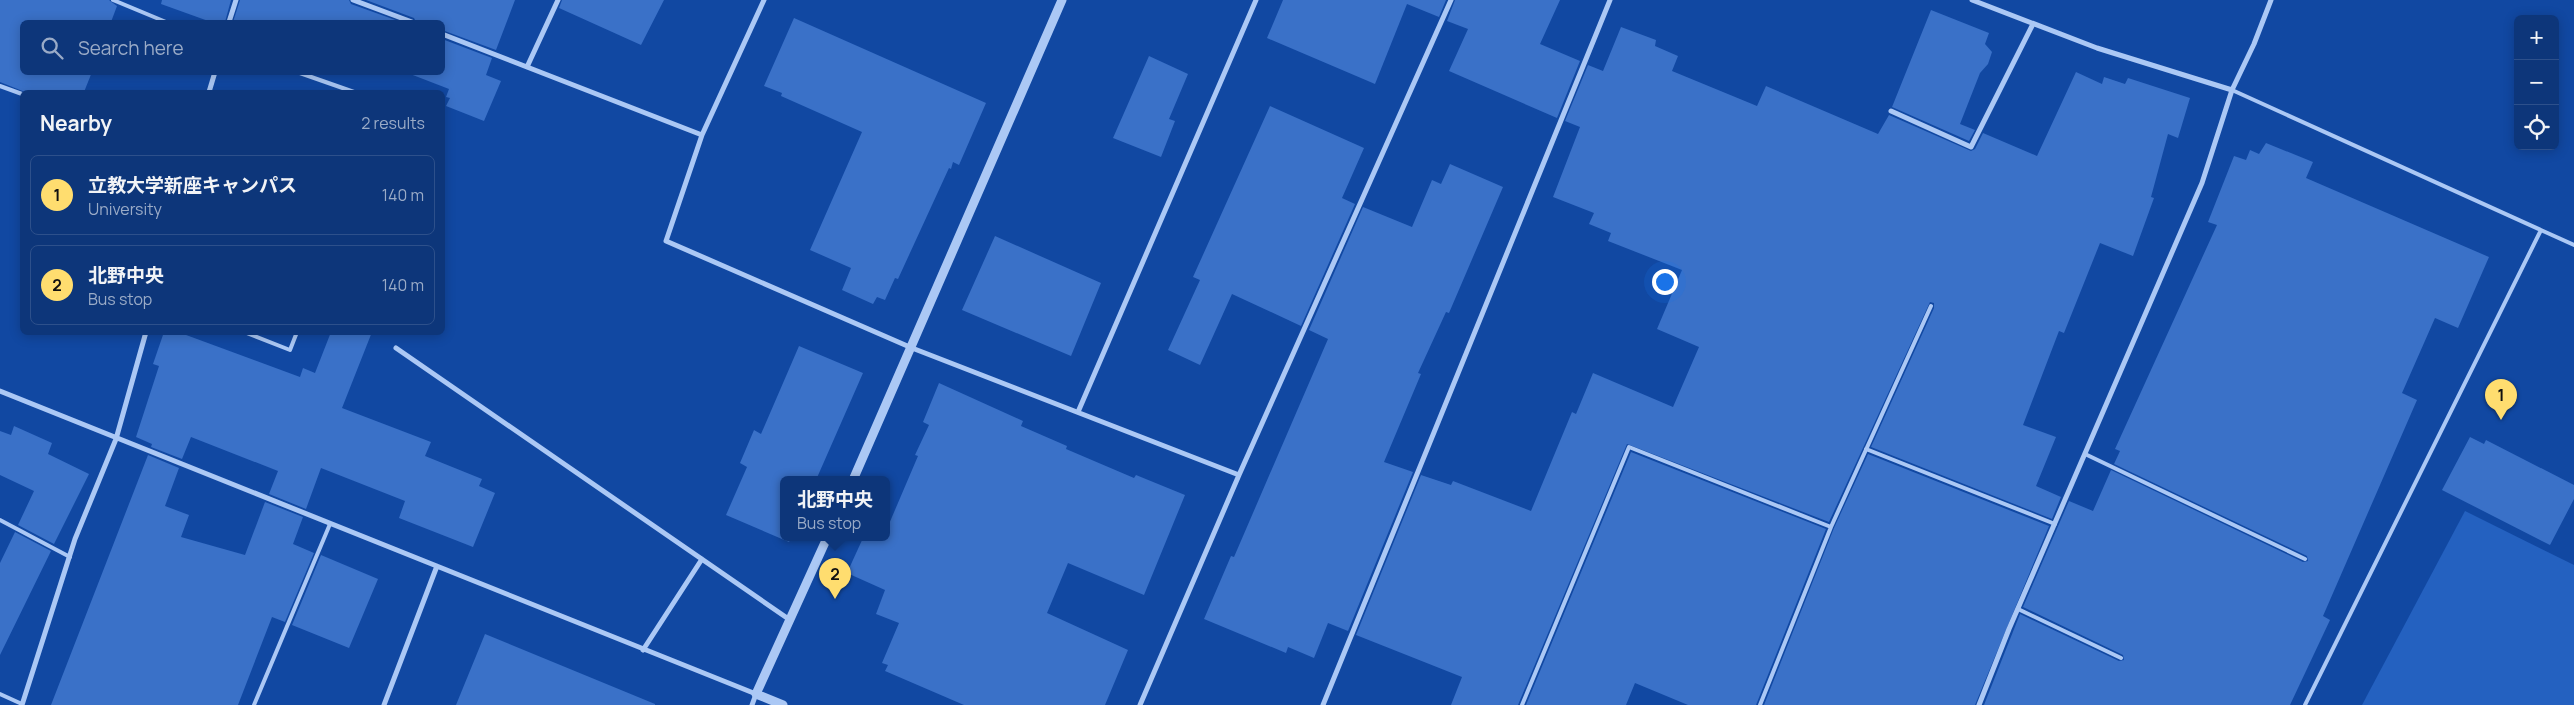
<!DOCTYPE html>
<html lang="en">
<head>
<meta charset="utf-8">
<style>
  body { margin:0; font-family:Manrope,"Noto Sans JP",sans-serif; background:#163e7f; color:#f1f3f6 }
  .controls { position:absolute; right:15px; top:15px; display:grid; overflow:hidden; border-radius:8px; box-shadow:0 2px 12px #0003 }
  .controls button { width:45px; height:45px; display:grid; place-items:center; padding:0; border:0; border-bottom:1px solid #2d508b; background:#0d367a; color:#f1f3f6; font:25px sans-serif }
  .you { position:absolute; left:1664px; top:281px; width:18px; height:18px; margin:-12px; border:4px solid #fff; border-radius:50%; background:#1a73e8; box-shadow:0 0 0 8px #1a73e833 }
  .badge { display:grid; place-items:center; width:32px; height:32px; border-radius:50%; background:#ffdd6f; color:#111; font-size:16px; font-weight:700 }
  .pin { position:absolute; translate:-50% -41px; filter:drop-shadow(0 1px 2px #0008) }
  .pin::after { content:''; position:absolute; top:26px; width:18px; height:15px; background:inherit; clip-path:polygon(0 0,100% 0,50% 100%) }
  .popup { position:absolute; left:780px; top:476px; width:110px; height:65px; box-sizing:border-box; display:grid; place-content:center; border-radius:8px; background:#0d367a; filter:drop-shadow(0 1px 4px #0005); font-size:16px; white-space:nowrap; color:#9aabc7 }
  .popup b { font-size:19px; color:#f1f3f6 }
  .popup::after { content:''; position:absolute; left:50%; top:100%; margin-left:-10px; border:10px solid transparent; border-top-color:#0d367a }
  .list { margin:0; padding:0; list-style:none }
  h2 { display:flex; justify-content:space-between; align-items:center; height:65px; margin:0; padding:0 20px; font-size:21px }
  h2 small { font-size:16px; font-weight:400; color:#9aabc7 }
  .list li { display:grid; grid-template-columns:32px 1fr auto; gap:15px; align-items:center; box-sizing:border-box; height:80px; margin:0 10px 10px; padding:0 10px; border:1px solid #2d508b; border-radius:8px }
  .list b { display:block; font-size:19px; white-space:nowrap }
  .list p { margin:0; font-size:16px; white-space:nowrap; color:#9aabc7 }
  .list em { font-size:16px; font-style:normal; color:#9aabc7 }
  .icon { flex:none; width:28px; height:28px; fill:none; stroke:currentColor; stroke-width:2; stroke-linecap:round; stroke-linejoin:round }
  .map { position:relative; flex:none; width:2574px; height:705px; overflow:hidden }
  .search { position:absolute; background:#0d367a; box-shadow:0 2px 12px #0003; left:20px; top:20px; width:425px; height:55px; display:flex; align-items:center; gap:12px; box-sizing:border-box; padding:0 18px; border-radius:8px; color:#9aabc7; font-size:19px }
  .panel { position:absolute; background:#0d367a; box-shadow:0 2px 12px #0003; left:20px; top:90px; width:425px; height:245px; border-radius:8px }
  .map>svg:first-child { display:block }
</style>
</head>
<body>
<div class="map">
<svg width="2574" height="705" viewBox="0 0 2574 705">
  <rect width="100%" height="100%" fill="#1148a2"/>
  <path fill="#2461c0" d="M2465,511L2574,565V705H2362Z"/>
  <path fill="#3a71c8" d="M0,0H109L117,6L111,22H22V72H92L84,92H25L0,82Z
    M162,0H231L225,22H211L161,4Z
    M240,0H349L351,4L401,22H233Z
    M366,0H515L496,50L442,30V22H416L414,18Z
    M562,0H664L641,45L559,8Z
    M1283,0H1446L1439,17L1407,4L1375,84L1267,38Z
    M1455,0H1560L1540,44L1580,61L1557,118L1449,71L1468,29L1447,21Z
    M1931,10L1989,33L1985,44L1992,52L1988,64L1980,73L1960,124L1975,130L1969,141L1892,107Z
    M794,18L986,103L959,165L953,162L951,169L949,168L898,279L895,278L885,300L877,297L873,304L842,290L851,268L810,250L862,132L781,96L782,93L764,86Z
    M1621,27L1656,40L1655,46L1678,56L1672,71L1757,106L1766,86L1878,134L1889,115L1971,151L1975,149L1983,133L2037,156L2076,72L2102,84L2104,77L2125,84L2128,78L2190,98L2178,138L2168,134L2151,197L2154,198L2133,256L2100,243L2064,333L2059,331L2023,425L2056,437L2036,486L2061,497L2052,519L1871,447L1934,308V303L1930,302L1829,522L1627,444L1518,705H1451L1462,677L1356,635L1421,475L1451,485L1453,481L1531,511L1572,412L1576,414L1593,373L1673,407L1699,347L1657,329L1682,270L1608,241L1611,233L1589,224L1594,213L1553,197L1580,127L1565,121L1588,65L1603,71Z
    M442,39L492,58L486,75L501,81L484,121L446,106L450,98L446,97L449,89L405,72H442Z
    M1149,56L1188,74L1169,119L1175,121L1161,157L1113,138Z
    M1270,106L1364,148L1342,198L1355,204L1301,326L1232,294L1200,365L1168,350L1200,280L1193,277Z
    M2266,143L2313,162L2306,178L2489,257L2458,328L2435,318L2402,393L2417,400L2323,616L2330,620L2290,705H1984L2020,614L2119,661L2124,660L2123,655L2023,607L2069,501L2093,511L2111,470L2303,562L2308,561L2307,556L2114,464L2120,451L2115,449L2217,225L2208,222L2234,156L2246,160L2250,150L2259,154Z
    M1450,164L1503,187L1449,313L1446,312L1418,373L1421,374L1384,462L1413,472L1348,631L1328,623L1314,658L1288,647L1286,653L1204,619L1231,556L1234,557L1328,339L1309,330L1363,207L1412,227L1432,180L1441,184Z
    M995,236L1101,283L1071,356L962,310Z
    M164,332H178L300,377L303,368L315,373L331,332H372L342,408L431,442L425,456L482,479L479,486L495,493L473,547L399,518L405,501L321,468L306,509L269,494L278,471L191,437L182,459L151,447L152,444L136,437L159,366L153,364Z
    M799,346L863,373L816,480H784V538H791L789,542L726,515L747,467L740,463L754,430L761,434Z
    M939,383L1023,421L1021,426L1067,446L1066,449L1134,478L1136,475L1185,495L1144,595L1068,563L1047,613L1128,650L1105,705H964L885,671L888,665L882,663L899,623L876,614L885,590L847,573L863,538H886V531L918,456L915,455L929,425L923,422Z
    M14,426L52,443L48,454L89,474L54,544L18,525L34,491L0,475V431L11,435Z
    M2470,437L2484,444L2486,440L2574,485V499L2550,545L2442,490Z
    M1631,452L1826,529L1756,705H1688L1635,683L1626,705H1526Z
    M1868,454L2049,526L1975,705H1764L1834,528Z
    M148,455L179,468L165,506L189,515L181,537L245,555L265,502L303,517L293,544L314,553L285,622L272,617L238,705H51Z
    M15,532L51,551L0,655V563Z
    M321,555L378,579L349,648L292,625Z
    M485,634L655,704V705H456Z"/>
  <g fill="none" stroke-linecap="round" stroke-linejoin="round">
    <path stroke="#abc8f5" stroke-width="4" d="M113,0L166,22
      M297,72L354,92
      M0,86L22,94
      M2232,90L2574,245
      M244,332L290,350L297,332
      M1866,449L2055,524
      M2085,454L2305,559
      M0,520L70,557
      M2018,609L2121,658
      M0,694L22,704
      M254,705L330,524
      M1522,705L1629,447L1831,527
      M1760,705L1831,527L1931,306
      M2305,705L2541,230"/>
    <path stroke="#abc8f5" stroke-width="5" d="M353,0L412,22
      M764,0L702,135L666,241L912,348L1239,475
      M1972,0L2097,48L2232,90
      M229,22L236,0
      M442,34L702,135
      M527,67L558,0
      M209,92L215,72
      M1891,111L1971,147L2033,24
      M396,348L790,620
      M0,391L756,694L752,705
      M1078,412L1256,0
      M643,650L702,559
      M22,705L75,539L116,439L146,332
      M384,705L437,566
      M1140,705L1239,475L1451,0
      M1323,705L1610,0
      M1979,705L2009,629L2202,183L2232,90L2254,44L2271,0"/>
    <path stroke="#abc8f5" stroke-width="9" d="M853,480L1062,0
      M783,705L756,694L827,538"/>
  </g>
</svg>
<div class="controls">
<button>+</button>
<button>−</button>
<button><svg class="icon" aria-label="locate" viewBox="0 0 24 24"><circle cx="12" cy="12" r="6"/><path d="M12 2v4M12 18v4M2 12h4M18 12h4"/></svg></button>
</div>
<div class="you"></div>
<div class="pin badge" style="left:2501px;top:420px">1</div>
<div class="pin badge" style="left:835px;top:599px">2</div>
<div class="popup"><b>北野中央</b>Bus stop</div>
<div class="search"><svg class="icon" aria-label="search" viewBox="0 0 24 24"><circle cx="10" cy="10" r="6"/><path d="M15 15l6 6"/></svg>Search here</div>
<section class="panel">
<h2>Nearby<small>2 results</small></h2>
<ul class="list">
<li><span class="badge">1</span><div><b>立教大学新座キャンパス</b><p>University</p></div><em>140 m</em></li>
<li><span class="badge">2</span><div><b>北野中央</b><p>Bus stop</p></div><em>140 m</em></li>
</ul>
</section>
</div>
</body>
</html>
